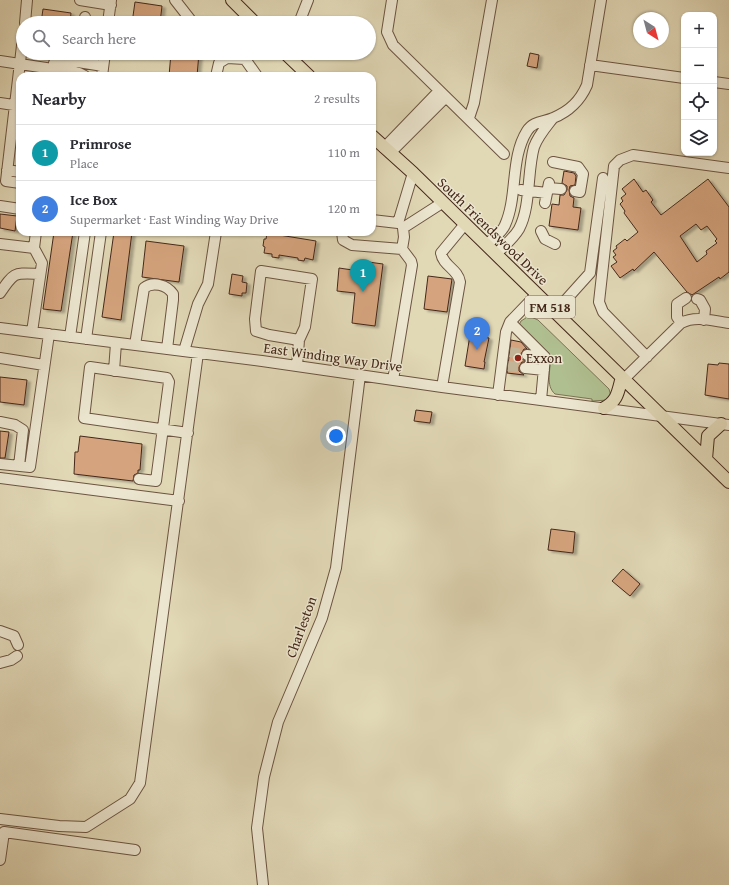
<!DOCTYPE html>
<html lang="en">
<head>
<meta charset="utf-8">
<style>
  body { margin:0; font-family:"Gentium Book Plus",serif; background:#f2f2f3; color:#2b2b33 }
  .controls { position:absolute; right:12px; top:12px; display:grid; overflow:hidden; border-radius:8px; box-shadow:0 1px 3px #0004 }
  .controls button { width:36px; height:36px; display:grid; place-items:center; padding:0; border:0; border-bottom:1px solid #e1e1e2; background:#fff; color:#2b2b33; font:20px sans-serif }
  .compass { position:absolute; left:633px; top:12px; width:36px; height:36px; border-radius:50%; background:#fff; box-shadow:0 1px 3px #0004; rotate:144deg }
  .you { position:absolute; left:336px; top:436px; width:14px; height:14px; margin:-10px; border:3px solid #fff; border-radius:50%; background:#1a73e8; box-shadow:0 0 0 6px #1a73e833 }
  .badge { display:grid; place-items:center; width:26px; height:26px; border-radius:50%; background:#8f2418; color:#fff; font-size:13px; font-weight:700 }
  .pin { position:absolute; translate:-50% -33px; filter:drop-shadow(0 1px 2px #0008) }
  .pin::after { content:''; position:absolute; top:21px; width:14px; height:12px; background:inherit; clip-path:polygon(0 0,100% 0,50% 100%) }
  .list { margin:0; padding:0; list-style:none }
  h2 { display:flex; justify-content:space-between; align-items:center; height:52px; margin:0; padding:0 16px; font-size:17px }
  h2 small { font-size:13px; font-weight:400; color:#7c7c81 }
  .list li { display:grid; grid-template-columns:26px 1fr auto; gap:12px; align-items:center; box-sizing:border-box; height:56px; padding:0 16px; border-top:1px solid #e1e1e2 }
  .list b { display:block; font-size:15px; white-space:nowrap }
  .list p { margin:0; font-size:13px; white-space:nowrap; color:#7c7c81 }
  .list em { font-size:13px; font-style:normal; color:#7c7c81 }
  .icon { flex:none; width:22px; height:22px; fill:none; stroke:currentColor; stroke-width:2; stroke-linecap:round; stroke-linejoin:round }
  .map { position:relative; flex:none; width:729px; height:885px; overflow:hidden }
  .search { position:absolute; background:#fff; box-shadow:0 1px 3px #0004; left:16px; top:16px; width:360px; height:44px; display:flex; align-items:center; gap:10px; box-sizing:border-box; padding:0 14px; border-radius:22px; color:#7c7c81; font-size:15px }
  .panel { position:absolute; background:#fff; box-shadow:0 1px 3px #0004; left:16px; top:72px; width:360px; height:164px; border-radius:12px }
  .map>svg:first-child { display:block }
</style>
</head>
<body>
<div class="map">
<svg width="729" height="885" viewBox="0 0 729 885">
  <defs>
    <filter id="shadow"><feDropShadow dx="3.5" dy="2" stdDeviation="1" flood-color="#0004"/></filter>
  </defs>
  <rect width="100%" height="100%" fill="#e1d8b6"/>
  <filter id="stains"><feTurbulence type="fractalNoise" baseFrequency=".005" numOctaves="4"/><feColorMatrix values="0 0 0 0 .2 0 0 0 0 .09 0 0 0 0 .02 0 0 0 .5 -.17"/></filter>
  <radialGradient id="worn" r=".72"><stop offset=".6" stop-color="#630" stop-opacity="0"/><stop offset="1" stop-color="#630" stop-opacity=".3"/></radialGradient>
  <path fill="#b0bf90" stroke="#7a7455" d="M529,316L538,320L609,389L611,396L608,400L592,401V399L555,394C545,385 551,371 550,359L519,325L521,321Z"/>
  <path fill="#d5a47e" stroke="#45281a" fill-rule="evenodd" filter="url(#shadow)" d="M135,2L162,6L160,23H132Z
    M43,9L71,13L70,23H41Z
    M39,53H66L65,57H54L49,59L39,57Z
    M171,53H199L197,76H169Z
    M530,53L539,55L537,68L527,66Z
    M564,171L574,173L576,176L575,185L570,186L569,190L570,196L574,198L573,207L581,208L578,230L549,226L552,204L559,205L560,195H564L567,190V186L562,183Z
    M634,179L643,192L646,190L653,200L651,202L661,215L708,179L729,207V272L720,279L719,277L692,295L687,292L654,252L634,271L633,269L620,278L611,266L617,262L613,257L616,255L613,251L617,248L616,246L625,239L627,241L638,232L624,213L625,211L620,204L623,201L621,198L626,194L622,189ZM696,224L701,230L707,226L717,239L715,241L717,243L706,251L707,254L697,262L680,236Z
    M0,214L17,216L15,231L0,228Z
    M54,232H73L61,311L43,309Z
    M114,232H132L121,320L102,317Z
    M267,233L316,241L313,260L305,258L304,261L298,260V258L279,255V258L272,257V254L264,253L265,247L263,246L264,239H266Z
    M146,241L184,246L179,282L142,277Z
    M361,261L383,264L375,326L352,323L355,293L337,291L339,268L359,271Z
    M232,274L243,276L242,282L247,283L246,293H242V296L229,294Z
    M428,276L452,279L447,312L424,309Z
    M470,335L489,338L484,362H485L484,369L465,366Z
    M511,340L521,342L527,349H524L521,354V358L526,362H522L519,367V371L524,375L507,373Z
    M719,363L729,364V399L705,395L708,364L718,365Z
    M0,377L27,380L24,405L0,402Z
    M416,410L432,412L430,423L414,421Z
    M0,431L9,432L5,458H0Z
    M80,436L142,444L140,470H138V473L134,475L133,481L74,474L75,452H78Z
    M551,529L575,532L573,553L548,550Z
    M623,569L640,584L630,596L612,581Z"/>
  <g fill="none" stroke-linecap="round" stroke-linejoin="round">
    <path stroke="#c2b597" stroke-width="10" stroke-dasharray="10 5" stroke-linecap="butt" d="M510,352L527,355
      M508,366L525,368"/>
    <g stroke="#6c5441" stroke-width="12">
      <path id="minor" d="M80,0L111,5
        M175,0L193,23
        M392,0L387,32L393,45L504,154
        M25,23L27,0
        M84,23L85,17
        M108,23L111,0
        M299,23L308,0
        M247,53L245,59L257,76
        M0,61L79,73L85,76
        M54,63L66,64L78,62L103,66
        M590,65L684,78
        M102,76L105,53
        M216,76L219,63L227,58L245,59
        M714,82L729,84
        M0,103L20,106
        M469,118L474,103L492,0
        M384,148L439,91
        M390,153L446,97
        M553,162L578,167L583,174L580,192L575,191
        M7,170L20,172
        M20,183L6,181L23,37
        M548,188L561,189
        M521,190L547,193
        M545,203L549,183
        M0,206L20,209
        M372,220L398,223L413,173
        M541,231L545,239L555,244
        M342,232L343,240L352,245L402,249
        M0,244L34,248
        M486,245C492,239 502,233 505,225C518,196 510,158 527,131C533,121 544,122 553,118C570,111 580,101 587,85L601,0
        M496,254C504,246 513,239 519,229C531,206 527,172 534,147C538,136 546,127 553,118
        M0,293C15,271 14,273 40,274
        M697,299L700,300L705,309L704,320
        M555,312L590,273L603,178
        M510,322L545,357L541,400
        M681,323L677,317V304L686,298
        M0,328L262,361L442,387L729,425
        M32,332L42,263L34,248L36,232
        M70,337L85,232
        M86,339L101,232
        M135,345L144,288C153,281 167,285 173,294V300L167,349
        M184,351L198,304L208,284L216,232
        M527,355L545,357
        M647,357L603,312L599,302L614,166L620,160L633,155L729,168
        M0,358L44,365
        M297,366L299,340L305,327L312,279L261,271L255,319L256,331L269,335L299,340
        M525,368L544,370
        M114,371L116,343
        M624,379L681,323C696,315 713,321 729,323
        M393,380L412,265L411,261L402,249L404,237L403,228L442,203
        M442,387L460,282C458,269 443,266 441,253L465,224
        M498,395L506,332L510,322L537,294
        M0,422L15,425L23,430L19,466
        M0,464L30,467L49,334
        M0,478L179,501
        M139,479L156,481L169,382L167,378L90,367L84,418L188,433
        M0,631L14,636L18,645
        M0,663L11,660L17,656
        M0,819L59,826L86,827L130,799L140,783L198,353
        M0,860L4,832L135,850
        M263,885L257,828L264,777L278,722L322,618L336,568L360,375"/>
    </g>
    <g stroke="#45281a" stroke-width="14">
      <path id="major" d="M232,0L255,23
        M285,53L309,76
        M372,136L413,173L729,482
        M604,408C618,401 618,391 622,377
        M706,459L708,436L721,424"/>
    </g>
    <use href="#minor" stroke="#ece6d0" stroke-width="10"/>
    <use href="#major" stroke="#e1d8b6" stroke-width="12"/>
  </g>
  <circle fill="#8f2418" stroke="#ece6d0" stroke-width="1.5" cx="518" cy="358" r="4"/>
  <g text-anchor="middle" stroke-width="3" stroke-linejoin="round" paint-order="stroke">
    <rect fill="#ece6d0" stroke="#776151" stroke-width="1" x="525" y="296" width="50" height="22" rx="3"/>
    <g font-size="13" font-weight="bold" fill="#45281a">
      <text x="550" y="312">FM 518</text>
    </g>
    <g font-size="14" fill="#45281a" stroke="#ece6d0">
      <text transform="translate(493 231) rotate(44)" y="5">South Friendswood Drive</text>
      <text transform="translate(333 357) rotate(8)" y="5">East Winding Way Drive</text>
      <text transform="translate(301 627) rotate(-70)" y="5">Charleston</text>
    </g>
    <g font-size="14" fill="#45281a" stroke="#ece6d0" text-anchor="start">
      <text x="526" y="363">Exxon</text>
    </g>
  </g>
  <rect width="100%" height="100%" filter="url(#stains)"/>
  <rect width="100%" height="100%" fill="url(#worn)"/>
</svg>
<div class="controls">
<button>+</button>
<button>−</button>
<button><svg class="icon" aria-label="locate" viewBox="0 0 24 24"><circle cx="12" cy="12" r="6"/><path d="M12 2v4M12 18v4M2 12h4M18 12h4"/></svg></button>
<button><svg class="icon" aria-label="layers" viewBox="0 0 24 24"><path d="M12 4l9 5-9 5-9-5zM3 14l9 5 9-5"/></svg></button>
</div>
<svg class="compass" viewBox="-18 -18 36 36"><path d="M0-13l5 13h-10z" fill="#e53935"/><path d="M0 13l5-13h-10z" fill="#7c7c81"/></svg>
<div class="you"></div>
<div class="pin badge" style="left:363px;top:292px;background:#0f9aa8">1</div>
<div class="pin badge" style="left:477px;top:350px;background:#3f7fe0">2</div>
<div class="search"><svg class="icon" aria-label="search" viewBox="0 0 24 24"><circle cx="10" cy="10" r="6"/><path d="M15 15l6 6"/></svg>Search here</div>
<section class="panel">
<h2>Nearby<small>2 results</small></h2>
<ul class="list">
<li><span class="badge" style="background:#0f9aa8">1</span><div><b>Primrose</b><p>Place</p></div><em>110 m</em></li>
<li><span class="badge" style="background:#3f7fe0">2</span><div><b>Ice Box</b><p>Supermarket · East Winding Way Drive</p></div><em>120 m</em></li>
</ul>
</section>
</div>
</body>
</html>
